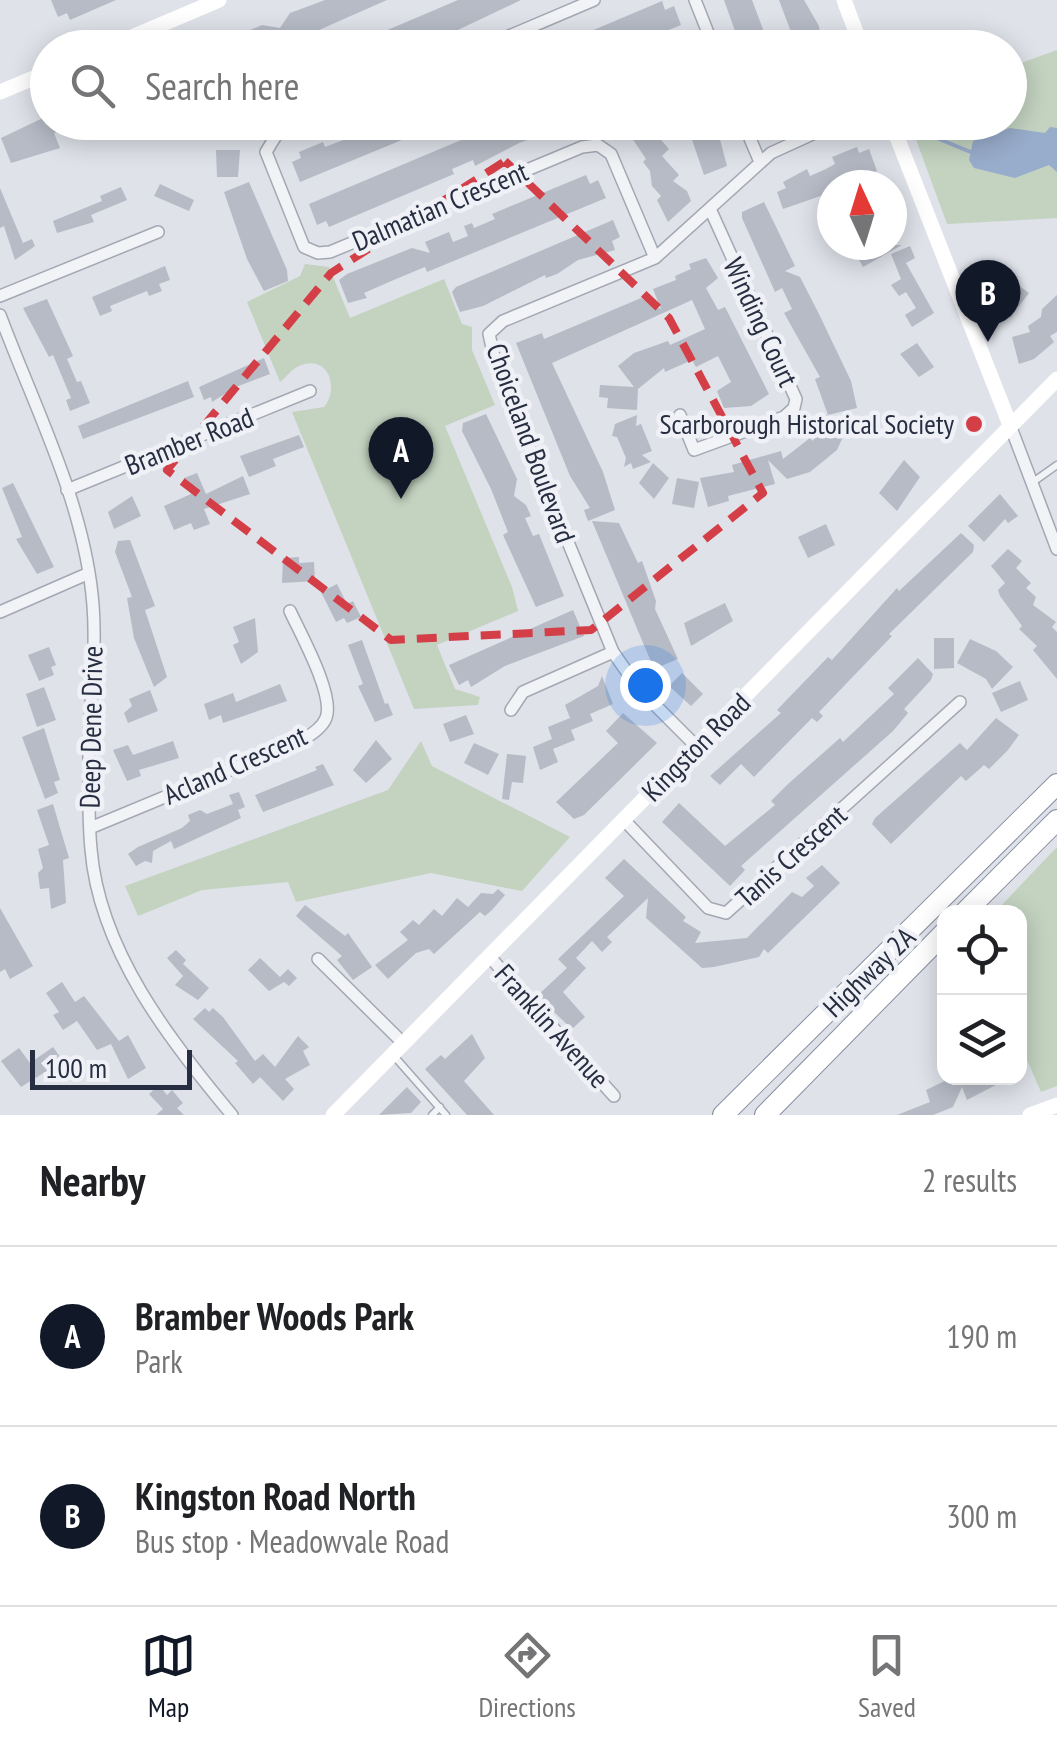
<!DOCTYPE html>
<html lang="en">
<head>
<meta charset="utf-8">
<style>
  body { margin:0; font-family:"PT Sans Narrow",sans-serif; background:#f6f6f6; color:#202124 }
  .controls { position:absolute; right:30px; bottom:30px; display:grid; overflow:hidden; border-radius:20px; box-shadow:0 5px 25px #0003 }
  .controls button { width:90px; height:90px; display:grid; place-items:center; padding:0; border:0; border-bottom:2px solid #e0e0e0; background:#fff; color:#202124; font:50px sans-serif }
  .compass { position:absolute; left:817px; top:170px; width:90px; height:90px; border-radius:50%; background:#fff; box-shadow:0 5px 25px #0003; rotate:356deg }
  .scale { position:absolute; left:30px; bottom:25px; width:162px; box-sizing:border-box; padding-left:10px; border:5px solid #272e41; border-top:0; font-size:28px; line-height:35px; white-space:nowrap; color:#272e41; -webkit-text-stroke:8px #eff1f6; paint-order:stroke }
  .you { position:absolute; left:645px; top:685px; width:35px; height:35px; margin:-25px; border:8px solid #fff; border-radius:50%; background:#1a73e8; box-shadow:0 0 0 15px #1a73e833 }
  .badge { display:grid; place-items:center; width:65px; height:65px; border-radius:50%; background:#111827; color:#fff; font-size:32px; font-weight:700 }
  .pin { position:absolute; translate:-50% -82px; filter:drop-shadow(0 2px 5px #0008) }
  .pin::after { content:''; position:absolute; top:52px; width:35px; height:30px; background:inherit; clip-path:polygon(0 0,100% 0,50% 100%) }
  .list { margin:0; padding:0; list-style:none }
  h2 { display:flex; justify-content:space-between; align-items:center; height:130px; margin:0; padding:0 40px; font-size:42px }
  h2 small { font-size:32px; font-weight:400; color:#757577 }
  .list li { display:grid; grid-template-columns:65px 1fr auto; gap:30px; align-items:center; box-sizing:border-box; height:180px; padding:0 40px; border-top:2px solid #e0e0e0 }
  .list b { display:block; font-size:38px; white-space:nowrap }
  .list p { margin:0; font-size:32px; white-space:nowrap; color:#757577 }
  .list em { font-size:32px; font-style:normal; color:#757577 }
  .icon { flex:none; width:55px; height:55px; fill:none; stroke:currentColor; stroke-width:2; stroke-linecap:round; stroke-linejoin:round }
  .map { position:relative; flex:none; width:1057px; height:1115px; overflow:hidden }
  .search { position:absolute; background:#fff; box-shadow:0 5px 25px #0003; left:30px; right:30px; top:30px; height:110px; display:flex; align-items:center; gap:25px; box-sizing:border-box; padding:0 35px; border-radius:55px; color:#757577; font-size:38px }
  .sheet { height:490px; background:#fff }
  nav { display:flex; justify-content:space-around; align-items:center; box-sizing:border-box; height:140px; border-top:2px solid #e0e0e0; background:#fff; font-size:28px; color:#757577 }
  nav a { display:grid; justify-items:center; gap:5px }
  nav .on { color:#111827 }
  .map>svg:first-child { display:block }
</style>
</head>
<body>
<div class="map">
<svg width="1057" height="1115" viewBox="0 0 1057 1115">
  <rect width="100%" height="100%" fill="#dfe2e9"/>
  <path fill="#c3d3c0" d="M1057,50V218L947,224L910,123L1010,122V67Z
    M305,264L329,267L350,318L444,279L462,324L472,327V350L495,405L445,426L512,587L518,611L437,645L455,689L480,697L478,705L414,709L292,412L324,407C340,388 328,353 299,366C291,369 286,378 280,382L247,302L300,276Z
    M421,741L432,766L570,837L522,891L431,873L296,902L288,882L202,890L138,916L125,886L388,790Z
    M1057,847V1086L1041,1092L1020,1044V912H995Z"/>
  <path fill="#98accb" d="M1050,127L1057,128V172L1049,165L1015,178L974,168L969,160L973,141L1010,128L1045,133Z"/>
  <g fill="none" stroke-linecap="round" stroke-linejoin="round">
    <path stroke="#98accb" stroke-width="4" d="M927,134L973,153"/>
  </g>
  <path fill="#b6bbc6" d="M51,0H116L70,20L67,13L58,17Z
    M325,0H387L278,48H209L262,25L280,28L290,13Z
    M458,0H521L420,48H362L364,40Z
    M724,0H752L770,48L740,45Z
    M779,0H804L819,26L822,48H797Z
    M662,1L665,10L674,6L681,25L656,35L686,48H573L570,40Z
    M47,116L48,122L80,123L54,133L60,148L11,163L1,138Z
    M382,122L443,123L300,182L292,162L301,158L299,152L323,142L325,147L346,139L344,134Z
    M504,122L578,123L519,143L475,166L473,160L452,169L454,174L329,227L326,221L317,225L309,204Z
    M627,122H665L654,132L669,149L662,156L679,175L673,181L687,191L691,201L668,222L657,200L661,196L652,186L650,171L643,162L646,159L632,138L635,131Z
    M686,122H709L714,134L718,132L727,166L704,175Z
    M857,147L859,153L869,149L877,171L846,185H832V192L783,209L777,192L786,188L783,182L807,169L810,176L826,169L835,164L832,157Z
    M216,150H240L238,177H217Z
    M586,175L590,184L598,180L606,198L427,272L425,267L396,279L364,293L367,298L348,303L339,280L347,274L412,248L430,253L425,242L449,232L453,242L468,236L464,226L472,223L474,228L495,219L492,214Z
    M249,182L287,270L288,281L264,291L247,259L224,192Z
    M160,184L194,200L189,211L154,196Z
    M121,187L127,200L91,215L94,222L57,233L53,221L102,201L100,196Z
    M0,188L23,243L32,239L35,246L15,260L4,226L0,228Z
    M764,202L795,266L785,271L800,277L818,312L851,381L857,408L828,415L815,379L820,377L784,313L792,309L782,288L775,292L742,218V212Z
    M613,220L620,237L612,241L615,250L578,260L557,274L546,278L545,275L483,306L460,312L452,292L456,287Z
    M851,245H902L863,267Z
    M910,246L915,258L906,263L934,313L912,327L905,315L916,308L906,292L899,296L891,285L901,279L891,254Z
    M706,258L718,278L706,288L718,310L725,307L769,394L751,406L724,408L717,391L731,382L718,356L696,367L692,360L665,372L664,368L638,389L637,410L607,408L608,398L599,397L600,385L634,387L618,366L634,353L668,341L670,345L705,329L692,300L552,363L603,472L615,510L588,521L584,510L590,508L570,476L516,343L542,333L544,339L641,298L661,309L653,289L676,280L675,276L691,269L689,264Z
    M165,266L170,280L159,284L162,291L149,296L147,291L110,306L112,311L100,316L92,297Z
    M1000,267L1018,277L1014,282L1029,293L1010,318L1002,311L1005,299L993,289L992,277Z
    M1057,295V332L1050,336L1054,342L1034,359L1019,364L1012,337L1030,332L1028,326L1041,317L1042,309Z
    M47,299L73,356L67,359L77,382L81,381L90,403L70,411L66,400L71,398L53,355L49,357L23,308Z
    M917,343L934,367L919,377L900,354Z
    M264,358L270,374L236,387L212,402L211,397L204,400L199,387Z
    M188,381L194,397L83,439L78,426Z
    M486,414L517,479L514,496L526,505L531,516L525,518L533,536L539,534L564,596L536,607L503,535L508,532L491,489L462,431L463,423Z
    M637,415L636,426L641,424L652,451L642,455L651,462L633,469L631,463L624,467L626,458L617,437L612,436L615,424Z
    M826,415L847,428L837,450L810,472L787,479L768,460L775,484L728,496L729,501L708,507L700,478L734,472L732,465L781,451L783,459L810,438L813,441Z
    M299,435L304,447L273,459L276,466L249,477L240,456Z
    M904,460L920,477L897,511L879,493Z
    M653,463L669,478L654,499L639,483Z
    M197,473L206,494L243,476L250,494L204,509L210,524L194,530L191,523L174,530L164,506L191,494L184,478Z
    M677,478L699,482L694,508L672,504Z
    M13,483L54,567L37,574L16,539L22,537L2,488Z
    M1000,494L1018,516L1008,523L1005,519L984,542L968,526Z
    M132,496L141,516L114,529L108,512Z
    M592,521L619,523L638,563L642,561L656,601L655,609L678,659L654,669Z
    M826,524L835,545L808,558L798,537Z
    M961,533L974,545L973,552L889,634L892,636L819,712L823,716L817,722L812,718L754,777L741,764L720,785L710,776L781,713L777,710L828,657L832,660L897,588L899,591Z
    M130,540L155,606L145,610L167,677L154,687L134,638L127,598L132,597L115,552L118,541Z
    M1008,549L1022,561L1016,568L1031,583L1026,588L1036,597L1033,605L1056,622L1052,627L1057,632V679L1033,650L1037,646L1019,629L1022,626L1000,596L998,590L1005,583L991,566Z
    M299,557V563L314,562L315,581L282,583L283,558Z
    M337,584L347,604L353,601L361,617L347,623L344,618L336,622L321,592Z
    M725,603L733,621L691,646L684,623Z
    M573,610L584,636L505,666L471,687L468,680L459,685L449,665Z
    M255,618L258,652L241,664L233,645L239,642L233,627Z
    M934,638H954V668L934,669Z
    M970,639L996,651L1013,667L992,689L986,679L957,663Z
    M362,640L385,704L388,703L393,715L375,722L358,686L363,684L348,645Z
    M49,647L56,665L51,667L54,675L39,681L28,655Z
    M918,658L933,674L931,680L904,709L908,713L893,731L741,866L745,870L730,886L662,822L679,803L725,846L775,805L771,801L788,784L840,738L843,742L894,694L888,688Z
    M682,673L703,694L691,706L669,686Z
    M602,676L613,704L590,714L593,721L571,730L575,740L553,749L558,762L540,770L533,747L552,739L548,727L570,718L565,705L598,686Z
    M1020,681L1028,700L1001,712L992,693Z
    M280,684L287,701L223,723L221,715L209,720L204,704L233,693L236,702Z
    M44,687L56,720L37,727L26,694Z
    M150,690L158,711L128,723L124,713L132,706L129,699Z
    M623,713L657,743L584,815L574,819L556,802L618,743L606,731Z
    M466,715L474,734L450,742L443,724Z
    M996,718L1019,735L1008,750L989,769L984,765L966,781L961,776L891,844L872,824L875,818L960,743L967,750Z
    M44,728L60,780L54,782L58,793L45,799L22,737Z
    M376,740L392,759L366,783L353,770Z
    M173,741L179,758L139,770L141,776L127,781L113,750L128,745L133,755Z
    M474,743L499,754L488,775L464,763Z
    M507,754L526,756L523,783L512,782L509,800L502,799Z
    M323,764L334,785L263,812L255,795L317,770L315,767Z
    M239,792L245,807L238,810L241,818L174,849L171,841L153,851L152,863L145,861L136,866L128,854L138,847L182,828L190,821L188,815L200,810L207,814L233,804L229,795Z
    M53,804L69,858L63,860L66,903L51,909L49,888L40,889L38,873L43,868L38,849L49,845L37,810Z
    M624,859L686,917L683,921L701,932L695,943L747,938L792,892L802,897L814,886L806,878L822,865L840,883L768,953L764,949L759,957L714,967L702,968L646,918L648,898L607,937L612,942L602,952L592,941L576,958L586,968L563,992L585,1017L572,1029L537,996L567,968L558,959L624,896L605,878Z
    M498,889L505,895L492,910L485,916L480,912L434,954L429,949L416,953L388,979L375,965L408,940L400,932L413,920L419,925L434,909L442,916L457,898L468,907L481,893L493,894Z
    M305,905L345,936L348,933L372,967L353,980L337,960L342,956L296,916Z
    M0,908L33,966L10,979L5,969L0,972Z
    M176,950L186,960L183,964L209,988L198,1000L175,985L183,976L167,958Z
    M260,958L280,977L288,969L297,978L289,986L284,982L269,991L248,970Z
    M62,982L75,1002L84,996L119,1041L128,1035L146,1068L128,1079L111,1044L97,1050L77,1021L63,1030L53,1015L59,1012L46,993Z
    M205,1008L209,1012L213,1008L223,1017L255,1061L263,1054L275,1067L298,1036L309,1047L303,1051L310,1065L285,1079L294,1089L283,1101L260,1077L253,1084L235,1063L238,1061L193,1019Z
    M472,1034L485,1058L464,1081L494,1115H467L425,1069L441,1055L445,1059Z
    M53,1047L63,1061L21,1087L1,1061L19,1048L30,1063Z
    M951,1078H1009L967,1100L962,1087L953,1107L933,1115H897L930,1102L926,1090Z
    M159,1085L167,1095L172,1090L183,1103L177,1108L184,1115H156L163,1109L149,1094Z
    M407,1087L421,1102L411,1113L379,1115Z"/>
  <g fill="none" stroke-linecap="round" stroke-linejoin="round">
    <g stroke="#a4a8b3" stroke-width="9">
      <path id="lane" d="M1033,482L1057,465
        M394,1056L446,1115
        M432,1115L440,1107"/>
    </g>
    <g stroke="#a4a8b3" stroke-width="14">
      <path id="street" d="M695,0L714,48
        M481,48L594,0
        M302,122L277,134L266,152L304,247L318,253L330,252L582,147L598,145L611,154L655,258
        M743,122L760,162
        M0,296L158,232
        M0,315C35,409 85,504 93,605C97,655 89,707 89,757C89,788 88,819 91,849C99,950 170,1041 232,1115
        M680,415L694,450L784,417L794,408L796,399L711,211
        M1010,425L1057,549
        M67,490L310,391
        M0,612L87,574
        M511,710L523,692L613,652
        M696,746L638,688L613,652L496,366L489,334L503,321L655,258L771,153L839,122
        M624,820L708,908L726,913L960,702
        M90,828L302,740C311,735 322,728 326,718C335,695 300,633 290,611
        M489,956L614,1096
        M318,959L403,1043"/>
    </g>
    <g stroke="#868ea0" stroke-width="22">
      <path id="highway" d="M965,912L1057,820
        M723,1115L1057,784
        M765,1115L944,933"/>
    </g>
    <use href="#lane" stroke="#f2f3f7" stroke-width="6"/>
    <use href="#street" stroke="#f2f3f7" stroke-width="11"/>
    <path stroke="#fff" stroke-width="15" d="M844,0L862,48
      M106,48L219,0
      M0,92L48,72
      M891,122L1010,425
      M333,1115L1057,379
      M1030,1115L1057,1105"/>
    <use href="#highway" stroke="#fff" stroke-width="20"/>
  </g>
  <path fill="none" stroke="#d43e46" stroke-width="8" stroke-dasharray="20 12" stroke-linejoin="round" d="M505,161L669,318L763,493L591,630L391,640L167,470L331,273Z"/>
  <circle fill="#d43e46" stroke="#eff1f6" stroke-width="4" cx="974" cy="424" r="10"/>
  <g text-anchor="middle" stroke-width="9" stroke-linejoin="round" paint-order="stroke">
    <g font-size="28" fill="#272e41" stroke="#eff1f6">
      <text transform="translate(440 206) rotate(-23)" y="10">Dalmatian Crescent</text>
      <text transform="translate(761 322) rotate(65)" y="10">Winding Court</text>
      <text transform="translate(189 441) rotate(-22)" y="10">Bramber Road</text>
      <text transform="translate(531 443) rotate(70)" y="10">Choiceland Boulevard</text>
      <text transform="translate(91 727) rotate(-89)" y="10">Deep Dene Drive</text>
      <text transform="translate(696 747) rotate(-45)" y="10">Kingston Road</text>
      <text transform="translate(235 765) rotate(-24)" y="10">Acland Crescent</text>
      <text transform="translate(791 856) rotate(-42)" y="10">Tanis Crescent</text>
      <text transform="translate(869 972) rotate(-44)" y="10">Highway 2A</text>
      <text transform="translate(552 1026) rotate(48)" y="10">Franklin Avenue</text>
    </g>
    <g font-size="28" fill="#272e41" stroke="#eff1f6" text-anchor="end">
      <text x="954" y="434">Scarborough Historical Society</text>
    </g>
  </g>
</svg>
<div class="controls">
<button><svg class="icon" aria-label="locate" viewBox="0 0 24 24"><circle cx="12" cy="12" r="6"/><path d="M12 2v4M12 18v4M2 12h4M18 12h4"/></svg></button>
<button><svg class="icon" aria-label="layers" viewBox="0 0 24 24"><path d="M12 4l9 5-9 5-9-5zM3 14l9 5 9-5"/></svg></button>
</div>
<svg class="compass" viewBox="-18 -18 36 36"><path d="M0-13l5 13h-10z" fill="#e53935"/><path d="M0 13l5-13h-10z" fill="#757577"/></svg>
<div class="scale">100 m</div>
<div class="you"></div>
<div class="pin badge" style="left:401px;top:499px">A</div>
<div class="pin badge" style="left:988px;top:342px">B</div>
<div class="search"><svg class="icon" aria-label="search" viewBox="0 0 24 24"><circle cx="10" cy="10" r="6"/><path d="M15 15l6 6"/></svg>Search here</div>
</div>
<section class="sheet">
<h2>Nearby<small>2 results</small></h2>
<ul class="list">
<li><span class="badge">A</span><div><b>Bramber Woods Park</b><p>Park</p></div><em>190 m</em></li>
<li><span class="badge">B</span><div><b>Kingston Road North</b><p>Bus stop · Meadowvale Road</p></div><em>300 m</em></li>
</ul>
</section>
<nav>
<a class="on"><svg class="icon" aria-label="map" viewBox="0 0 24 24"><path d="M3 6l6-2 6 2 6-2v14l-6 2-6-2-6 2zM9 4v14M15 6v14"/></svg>Map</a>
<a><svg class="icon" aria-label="directions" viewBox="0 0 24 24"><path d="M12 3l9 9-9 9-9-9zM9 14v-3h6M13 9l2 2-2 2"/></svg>Directions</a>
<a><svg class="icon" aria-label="saved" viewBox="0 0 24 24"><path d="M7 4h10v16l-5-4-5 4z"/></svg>Saved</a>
</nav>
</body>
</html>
